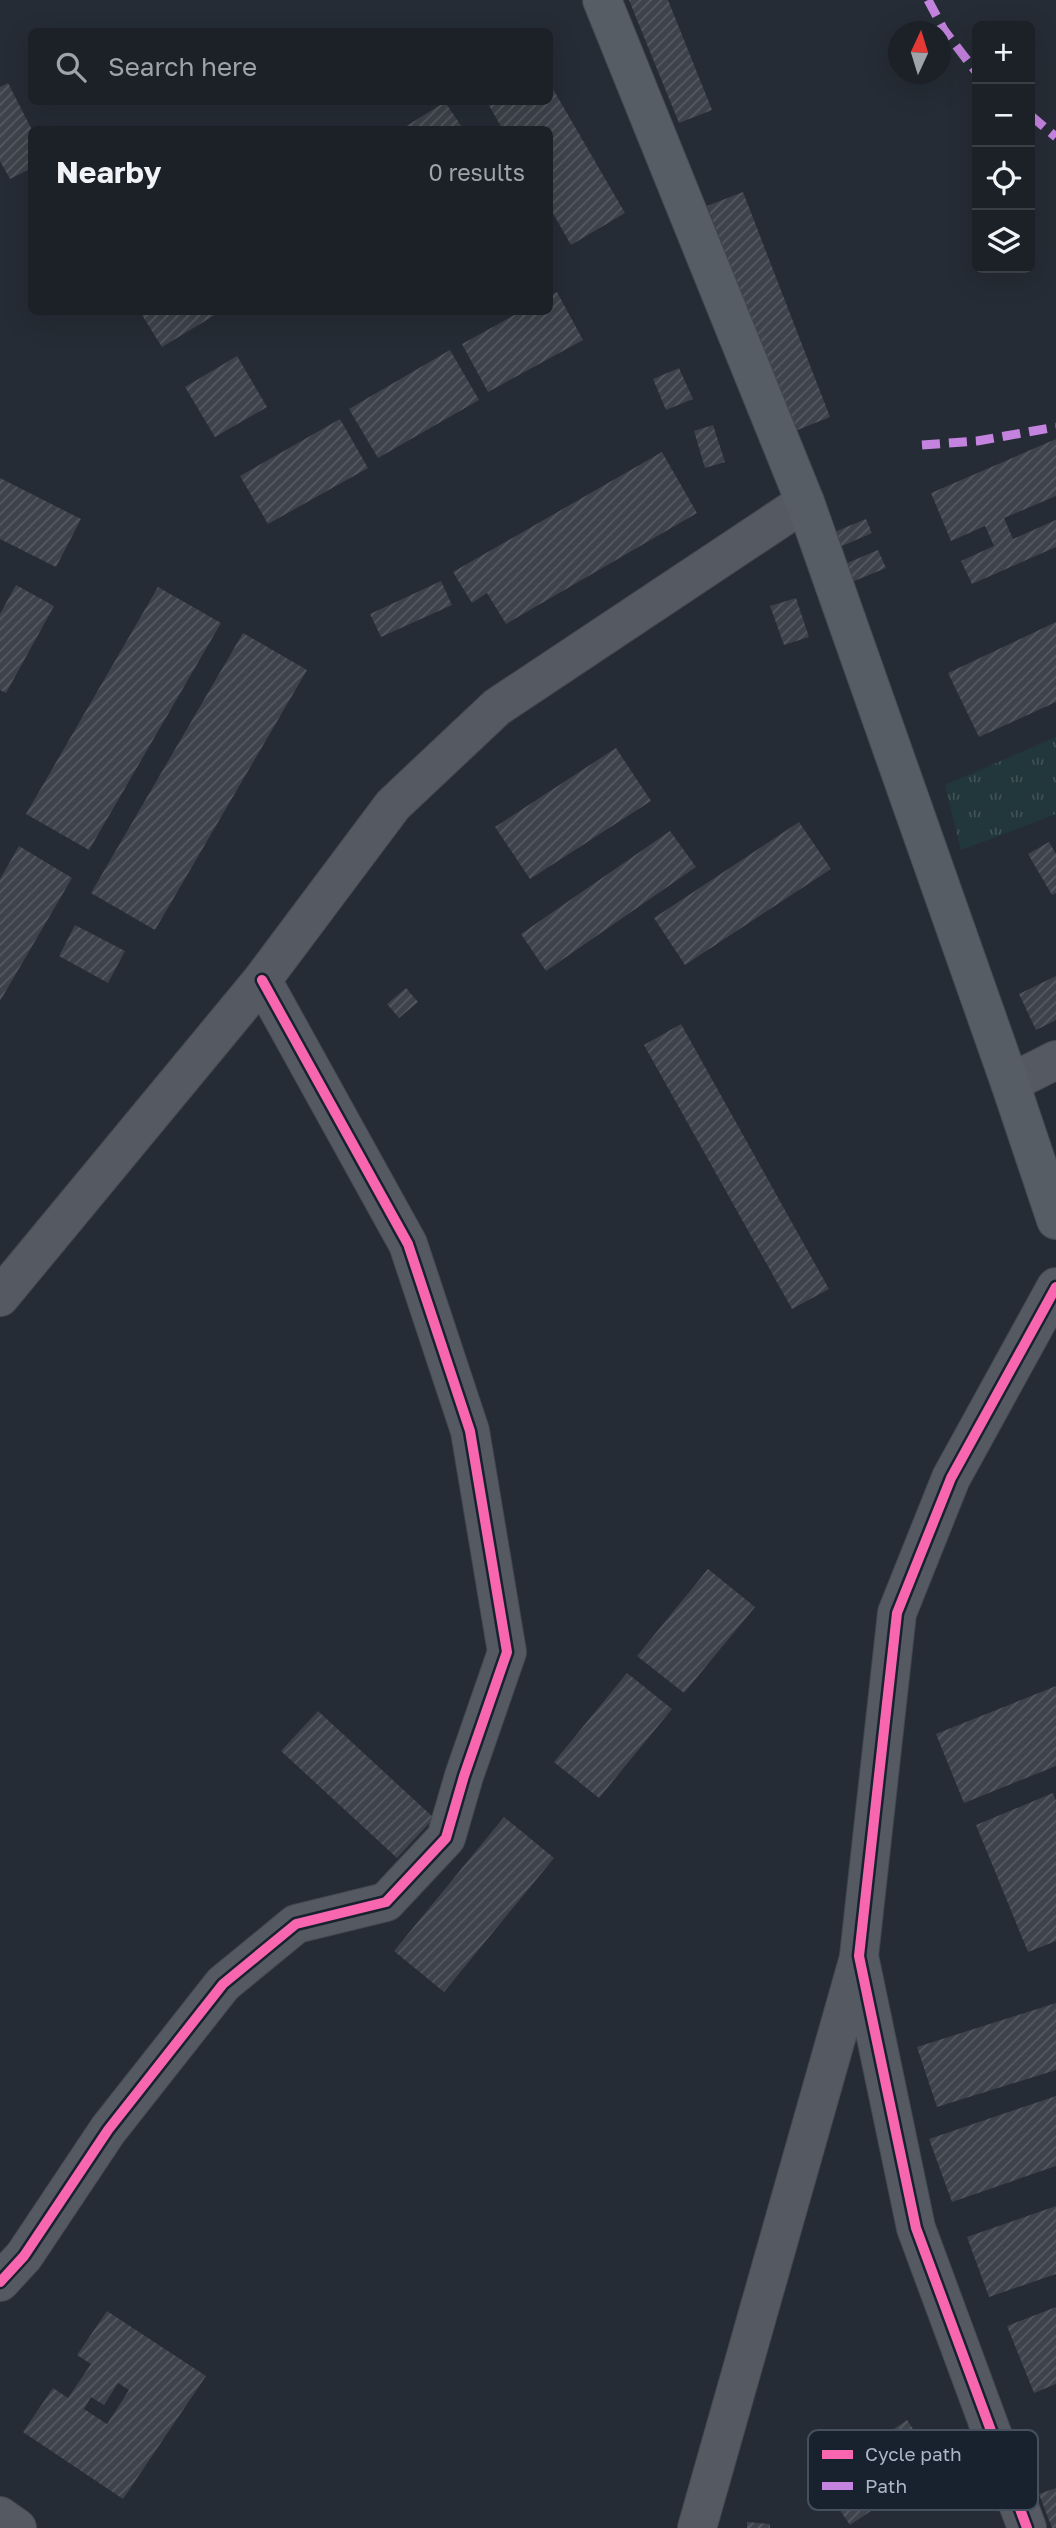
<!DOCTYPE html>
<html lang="en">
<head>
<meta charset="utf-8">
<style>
  body { margin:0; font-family:"Golos Text",sans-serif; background:#252930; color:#f1f3f6 }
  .controls { position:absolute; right:21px; top:21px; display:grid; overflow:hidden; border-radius:10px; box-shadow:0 7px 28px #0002 }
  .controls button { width:63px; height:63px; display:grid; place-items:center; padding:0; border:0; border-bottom:2px solid #3a3e45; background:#1c2128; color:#f1f3f6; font:35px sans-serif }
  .compass { position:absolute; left:888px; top:21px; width:63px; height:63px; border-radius:50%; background:#1c2128; box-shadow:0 7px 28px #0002; rotate:4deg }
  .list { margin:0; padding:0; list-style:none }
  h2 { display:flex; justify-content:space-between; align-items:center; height:91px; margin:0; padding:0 28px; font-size:30px }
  h2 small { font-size:23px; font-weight:400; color:#a0a3a8 }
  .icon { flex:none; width:38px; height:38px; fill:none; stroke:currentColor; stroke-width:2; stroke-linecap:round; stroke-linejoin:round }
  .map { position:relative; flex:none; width:1056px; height:2528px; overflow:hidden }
  .search { position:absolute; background:#1c2128; box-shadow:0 7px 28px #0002; left:28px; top:28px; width:525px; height:77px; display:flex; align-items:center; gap:18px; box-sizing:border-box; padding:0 24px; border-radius:10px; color:#a0a3a8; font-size:26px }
  .panel { position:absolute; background:#1c2128; box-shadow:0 7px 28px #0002; left:28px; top:126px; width:525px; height:189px; border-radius:10px }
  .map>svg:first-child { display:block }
</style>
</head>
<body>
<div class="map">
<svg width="1056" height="2528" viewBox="0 0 1056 2528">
  <defs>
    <pattern id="grass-tufts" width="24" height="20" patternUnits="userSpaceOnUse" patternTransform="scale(1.75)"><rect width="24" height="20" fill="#22373b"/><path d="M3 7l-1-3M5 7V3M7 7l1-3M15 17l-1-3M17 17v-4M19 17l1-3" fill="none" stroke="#3f5256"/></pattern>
    <pattern id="building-hatch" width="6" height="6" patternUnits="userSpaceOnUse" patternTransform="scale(1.75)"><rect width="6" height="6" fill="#3d424b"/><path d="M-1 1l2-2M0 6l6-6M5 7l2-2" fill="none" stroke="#565b63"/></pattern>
  </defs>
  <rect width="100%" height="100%" fill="#252c35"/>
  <path fill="url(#grass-tufts)" d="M1056,737V814L961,850L945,785Z"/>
  <path fill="url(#building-hatch)" fill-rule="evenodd" d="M629,0H668L712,110L679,123Z
    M8,83L32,130V168L10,179L0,161V87Z
    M550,84L625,213L571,245L550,208V130H503L487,102H550Z
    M445,102L464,130H400Z
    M743,192L830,417L795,431L707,206Z
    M557,292L583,340L488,392L462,344L520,312H550V296Z
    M140,312H220L162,347Z
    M450,350L479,400L378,458L349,409Z
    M237,356L267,407L215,437L185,387Z
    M679,368L693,399L666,410L653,379Z
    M340,419L368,468L268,524L240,476Z
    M713,425L725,462L705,468L694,431Z
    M1056,439V496L1004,518L1013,539L1056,520V547L972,584L961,561L994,546L985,526L951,541L931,493Z
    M662,452L697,513L506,624L487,593L472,603L453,572Z
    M0,478L81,519L56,567L0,539Z
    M866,519L872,533L833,550L827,535Z
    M878,550L886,568L847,584L840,566Z
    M441,581L452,605L381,637L370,614Z
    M16,585L54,606L6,693L0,690V614Z
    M158,587L221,623L89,850L26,814Z
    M796,598L809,637L784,645L770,606Z
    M1056,622V702L979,737L948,673Z
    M243,633L307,670L155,930L91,893Z
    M616,748L651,801L530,879L495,827Z
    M799,822L831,869L685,965L654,918Z
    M670,831L696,867L546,971L521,934Z
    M1049,842L1056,854V893L1052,895L1028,854Z
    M19,846L72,878L0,1001V879Z
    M75,925L125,951L108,983L59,956Z
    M1056,976V1020L1036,1030L1019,994Z
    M406,988L418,1002L399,1018L387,1004Z
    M681,1024L829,1289L792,1309L644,1045Z
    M708,1569L755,1607L684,1693L637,1656Z
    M627,1673L672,1709L599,1798L554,1762Z
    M1056,1686V1766L964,1803L936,1734Z
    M318,1711L434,1818L397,1858L281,1751Z
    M1053,1793L1056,1801V1941L1028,1952L976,1825Z
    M504,1817L554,1858L444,1992L394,1951Z
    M1056,2003V2070L937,2107L917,2047Z
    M1056,2096V2166L952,2202L929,2139Z
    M1056,2206V2274L989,2297L967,2237Z
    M1056,2307V2384L1034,2393L1007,2326Z
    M107,2311L206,2376L123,2499L23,2432L53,2388L68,2398L91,2364L77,2355ZM118,2383L129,2390L107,2424L84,2409L91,2397L104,2405Z
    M907,2420L938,2466L850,2525L819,2480Z
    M1056,2488V2528H1052L1039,2494Z
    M747,2522L770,2524V2528H747Z"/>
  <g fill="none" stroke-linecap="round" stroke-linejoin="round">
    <g stroke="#43484f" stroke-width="40">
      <path id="minor" d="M1010,1083L1056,1060
        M0,1297L262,980L393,805L497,707L805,502
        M0,2282L24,2256L108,2130L223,1984L296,1924L386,1902L446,1838L464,1776L507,1652L470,1431L408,1244L262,980
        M0,2516L17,2528
        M697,2528L858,1961
        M1027,2528L916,2228L859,1956L897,1613L951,1478L1056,1287"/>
    </g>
    <g stroke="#424851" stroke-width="40">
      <path id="major" d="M602,0L805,502L1010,1083L1056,1220"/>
    </g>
    <use href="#minor" stroke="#555a62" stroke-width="38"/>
    <use href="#major" stroke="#575d65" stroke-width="38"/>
    <path stroke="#c483df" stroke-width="9" stroke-dasharray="18 9" stroke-linecap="butt" d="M928,0L944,30L977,73
      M1030,115L1056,137
      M922,445L977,441L1056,427"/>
    <g stroke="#18222f" stroke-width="15">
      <path id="cycleway" d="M0,2282L24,2256L108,2130L223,1984L296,1924L386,1902L446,1838L464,1776L507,1652L470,1431L408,1244L262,980
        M1027,2528L916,2228L859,1956L897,1613L951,1478L1056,1287"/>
    </g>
    <use href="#cycleway" stroke="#f766af" stroke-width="10"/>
  </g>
  <rect x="808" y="2430" width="230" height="80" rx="10" fill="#18222f" stroke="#454f5d" stroke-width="2"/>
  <rect x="822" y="2450" width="31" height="9" fill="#f766af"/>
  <rect x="822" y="2482" width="31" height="8" fill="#c483df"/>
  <g font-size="19" fill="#adb7c7">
    <text x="865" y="2461">Cycle path</text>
    <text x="865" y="2493">Path</text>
  </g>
</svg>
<div class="controls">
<button>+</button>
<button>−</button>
<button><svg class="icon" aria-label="locate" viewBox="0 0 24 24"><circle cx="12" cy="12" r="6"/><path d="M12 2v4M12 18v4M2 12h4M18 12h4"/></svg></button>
<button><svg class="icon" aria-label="layers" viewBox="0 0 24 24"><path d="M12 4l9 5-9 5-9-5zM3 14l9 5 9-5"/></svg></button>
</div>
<svg class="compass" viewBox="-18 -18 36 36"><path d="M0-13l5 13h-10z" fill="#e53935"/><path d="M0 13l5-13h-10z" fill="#a0a3a8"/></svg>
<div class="search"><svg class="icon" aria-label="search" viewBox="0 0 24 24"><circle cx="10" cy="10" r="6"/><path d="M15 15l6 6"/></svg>Search here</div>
<section class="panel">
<h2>Nearby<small>0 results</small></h2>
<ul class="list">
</ul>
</section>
</div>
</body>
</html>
